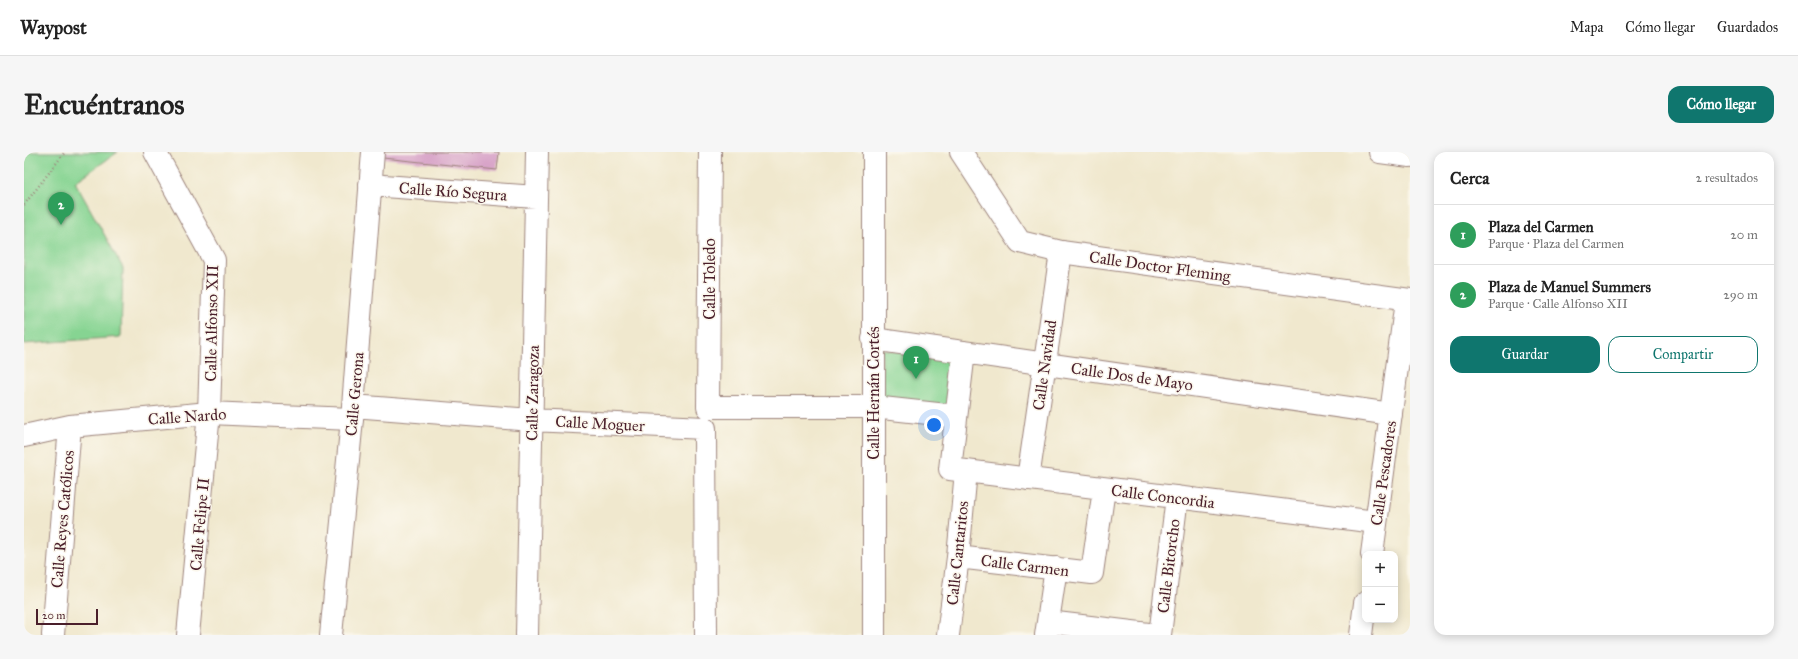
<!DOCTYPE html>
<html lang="es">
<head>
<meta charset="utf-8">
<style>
  body { margin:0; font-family:"IM FELL Great Primer",serif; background:#f6f6f6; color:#222 }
  .controls { position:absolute; right:12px; bottom:12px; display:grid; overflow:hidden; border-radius:8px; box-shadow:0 2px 10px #0003 }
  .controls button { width:36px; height:36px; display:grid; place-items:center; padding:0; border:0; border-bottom:1px solid #e0e0e0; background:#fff; color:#222; font:20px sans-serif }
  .scale { position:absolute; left:12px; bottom:10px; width:62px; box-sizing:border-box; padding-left:4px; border:2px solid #4a1f2b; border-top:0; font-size:11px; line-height:14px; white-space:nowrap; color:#4a1f2b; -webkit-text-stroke:3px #fbf7ec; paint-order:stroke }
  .you { position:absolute; left:910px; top:273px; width:14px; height:14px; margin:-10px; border:3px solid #fff; border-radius:50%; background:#1a73e8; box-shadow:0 0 0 6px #1a73e833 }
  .badge { display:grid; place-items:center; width:26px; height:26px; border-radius:50%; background:#0f766e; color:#fff; font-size:13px; font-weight:700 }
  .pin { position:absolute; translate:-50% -33px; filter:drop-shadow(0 1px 2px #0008) }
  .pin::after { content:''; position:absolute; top:21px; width:14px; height:12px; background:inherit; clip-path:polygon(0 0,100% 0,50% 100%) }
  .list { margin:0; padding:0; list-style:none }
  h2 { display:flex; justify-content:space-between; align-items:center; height:52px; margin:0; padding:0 16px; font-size:17px }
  h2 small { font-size:13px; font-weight:400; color:#767676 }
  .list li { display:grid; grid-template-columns:26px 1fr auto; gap:12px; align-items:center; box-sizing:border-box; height:60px; padding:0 16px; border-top:1px solid #e0e0e0 }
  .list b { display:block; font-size:15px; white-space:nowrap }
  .list p { margin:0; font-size:13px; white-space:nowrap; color:#767676 }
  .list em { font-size:13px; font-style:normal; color:#767676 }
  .actions { display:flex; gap:8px; padding:12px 16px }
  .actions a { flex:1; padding:9px 0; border:1px solid #0f766e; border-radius:12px; text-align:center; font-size:14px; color:#0f766e }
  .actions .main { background:#0f766e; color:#fff }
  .map { position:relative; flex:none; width:1386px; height:483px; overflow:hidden; border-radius:12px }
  header { display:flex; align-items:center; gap:24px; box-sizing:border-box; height:56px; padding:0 20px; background:#fff; border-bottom:1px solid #e0e0e0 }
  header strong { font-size:19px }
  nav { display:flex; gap:22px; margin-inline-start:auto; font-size:14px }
  .intro { display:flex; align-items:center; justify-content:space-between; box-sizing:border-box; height:96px; padding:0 24px }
  h1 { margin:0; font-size:28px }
  .button { padding:10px 18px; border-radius:12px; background:#0f766e; color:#fff; font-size:14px; font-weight:700 }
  main { display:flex; gap:24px; padding:0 24px }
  aside { flex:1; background:#fff; border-radius:12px; box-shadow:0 2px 10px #0003 }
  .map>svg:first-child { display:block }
</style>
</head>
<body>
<header>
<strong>Waypost</strong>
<nav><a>Mapa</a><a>Cómo llegar</a><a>Guardados</a></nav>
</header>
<div class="intro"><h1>Encuéntranos</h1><a class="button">Cómo llegar</a></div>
<main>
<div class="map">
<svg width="1386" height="483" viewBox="0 0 1386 483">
  <rect width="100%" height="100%" fill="#fbf7ec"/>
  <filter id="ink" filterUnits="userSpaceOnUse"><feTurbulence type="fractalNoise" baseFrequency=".025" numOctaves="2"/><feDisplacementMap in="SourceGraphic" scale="8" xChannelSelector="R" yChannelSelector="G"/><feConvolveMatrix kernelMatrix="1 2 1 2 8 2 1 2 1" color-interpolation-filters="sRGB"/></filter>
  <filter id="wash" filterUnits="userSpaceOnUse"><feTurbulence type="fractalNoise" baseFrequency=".012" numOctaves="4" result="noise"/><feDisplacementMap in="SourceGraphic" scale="16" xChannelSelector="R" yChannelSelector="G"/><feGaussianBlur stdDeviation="0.9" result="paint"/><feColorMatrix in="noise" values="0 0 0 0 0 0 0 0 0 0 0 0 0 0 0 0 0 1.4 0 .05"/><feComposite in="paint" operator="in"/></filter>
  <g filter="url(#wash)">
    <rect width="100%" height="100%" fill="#f0e8ce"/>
    <path fill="#86d492" stroke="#687a5e" d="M0,0H94L51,30L99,116L97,185L0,192Z
      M858,197L927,208L923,254L858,247Z"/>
    <g id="blocks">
      <path fill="#d7a1c7" d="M359,0H475L473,18L359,6Z"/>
    </g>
  </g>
  <g filter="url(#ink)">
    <use href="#blocks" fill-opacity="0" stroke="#9d847c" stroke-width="1"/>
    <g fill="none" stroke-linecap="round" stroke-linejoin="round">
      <g stroke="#9d847c" stroke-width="24">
        <path id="minor" d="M131,0L190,108L185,261L164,483
          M686,0L684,255H849L932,264
          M1356,0L1386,4
          M346,33L512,45
          M849,187L1367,262
          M940,200L926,317L1352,370
          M329,254L507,268L681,276L682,483
          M0,284L46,274L185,261L328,267
          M1004,327L1037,100
          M934,405L1068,421L1080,337
          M1024,470L1133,483
          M29,483L46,274
          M503,483L513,0
          M924,483L934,405L942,319
          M1022,483L1032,416
          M1136,483L1153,345"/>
      </g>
      <g stroke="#9d847c" stroke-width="24">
        <path id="tertiary" d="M937,0L996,90L1037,100L1386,148
          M1348,402L1382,149
          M307,483L328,267L349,0
          M850,483V0
          M1337,483L1341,451"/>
      </g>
      <path stroke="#9d847c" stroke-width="2.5" stroke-dasharray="1 3" stroke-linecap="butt" d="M0,53L41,0"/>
      <use href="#minor" stroke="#fff" stroke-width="22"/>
      <use href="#tertiary" stroke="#fff" stroke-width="22"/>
    </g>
  </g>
  <g text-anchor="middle" stroke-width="3" stroke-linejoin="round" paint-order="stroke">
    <g font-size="16" fill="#4a1f2b" stroke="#fbf7ec">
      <text transform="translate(429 39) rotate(4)" y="6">Calle Río Segura</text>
      <text transform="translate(1136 114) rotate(8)" y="6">Calle Doctor Fleming</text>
      <text transform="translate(685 127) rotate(-90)" y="6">Calle Toledo</text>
      <text transform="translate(187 171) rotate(-89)" y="6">Calle Alfonso XII</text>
      <text transform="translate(1020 213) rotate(-82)" y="6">Calle Navidad</text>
      <text transform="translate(1108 224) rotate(8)" y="6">Calle Dos de Mayo</text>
      <text transform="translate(508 241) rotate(-89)" y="6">Calle Zaragoza</text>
      <text transform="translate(849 241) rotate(-90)" y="6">Calle Hernán Cortés</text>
      <text transform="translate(330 242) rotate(-85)" y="6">Calle Gerona</text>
      <text transform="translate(163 264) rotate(-4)" y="6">Calle Nardo</text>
      <text transform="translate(576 271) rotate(3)" y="6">Calle Moguer</text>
      <text transform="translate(1359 321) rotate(-82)" y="6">Calle Pescadores</text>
      <text transform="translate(1139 344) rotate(7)" y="6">Calle Concordia</text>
      <text transform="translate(38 367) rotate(-85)" y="6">Calle Reyes Católicos</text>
      <text transform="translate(175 372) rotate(-85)" y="6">Calle Felipe II</text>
      <text transform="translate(933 401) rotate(-84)" y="6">Calle Cantaritos</text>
      <text transform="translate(1001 413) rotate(7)" y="6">Calle Carmen</text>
      <text transform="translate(1144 414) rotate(-83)" y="6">Calle Bitorcho</text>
    </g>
  </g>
</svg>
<div class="controls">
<button>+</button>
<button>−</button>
</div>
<div class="scale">20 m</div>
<div class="you"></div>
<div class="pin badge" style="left:892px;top:227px;background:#2e9e5b">1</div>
<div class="pin badge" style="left:37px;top:73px;background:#2e9e5b">2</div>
</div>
<aside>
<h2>Cerca<small>2 resultados</small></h2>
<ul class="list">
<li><span class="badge" style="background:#2e9e5b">1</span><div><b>Plaza del Carmen</b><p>Parque · Plaza del Carmen</p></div><em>20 m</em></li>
<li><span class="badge" style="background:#2e9e5b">2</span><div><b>Plaza de Manuel Summers</b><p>Parque · Calle Alfonso XII</p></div><em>290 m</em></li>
</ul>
<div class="actions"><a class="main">Guardar</a><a>Compartir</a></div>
</aside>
</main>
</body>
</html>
